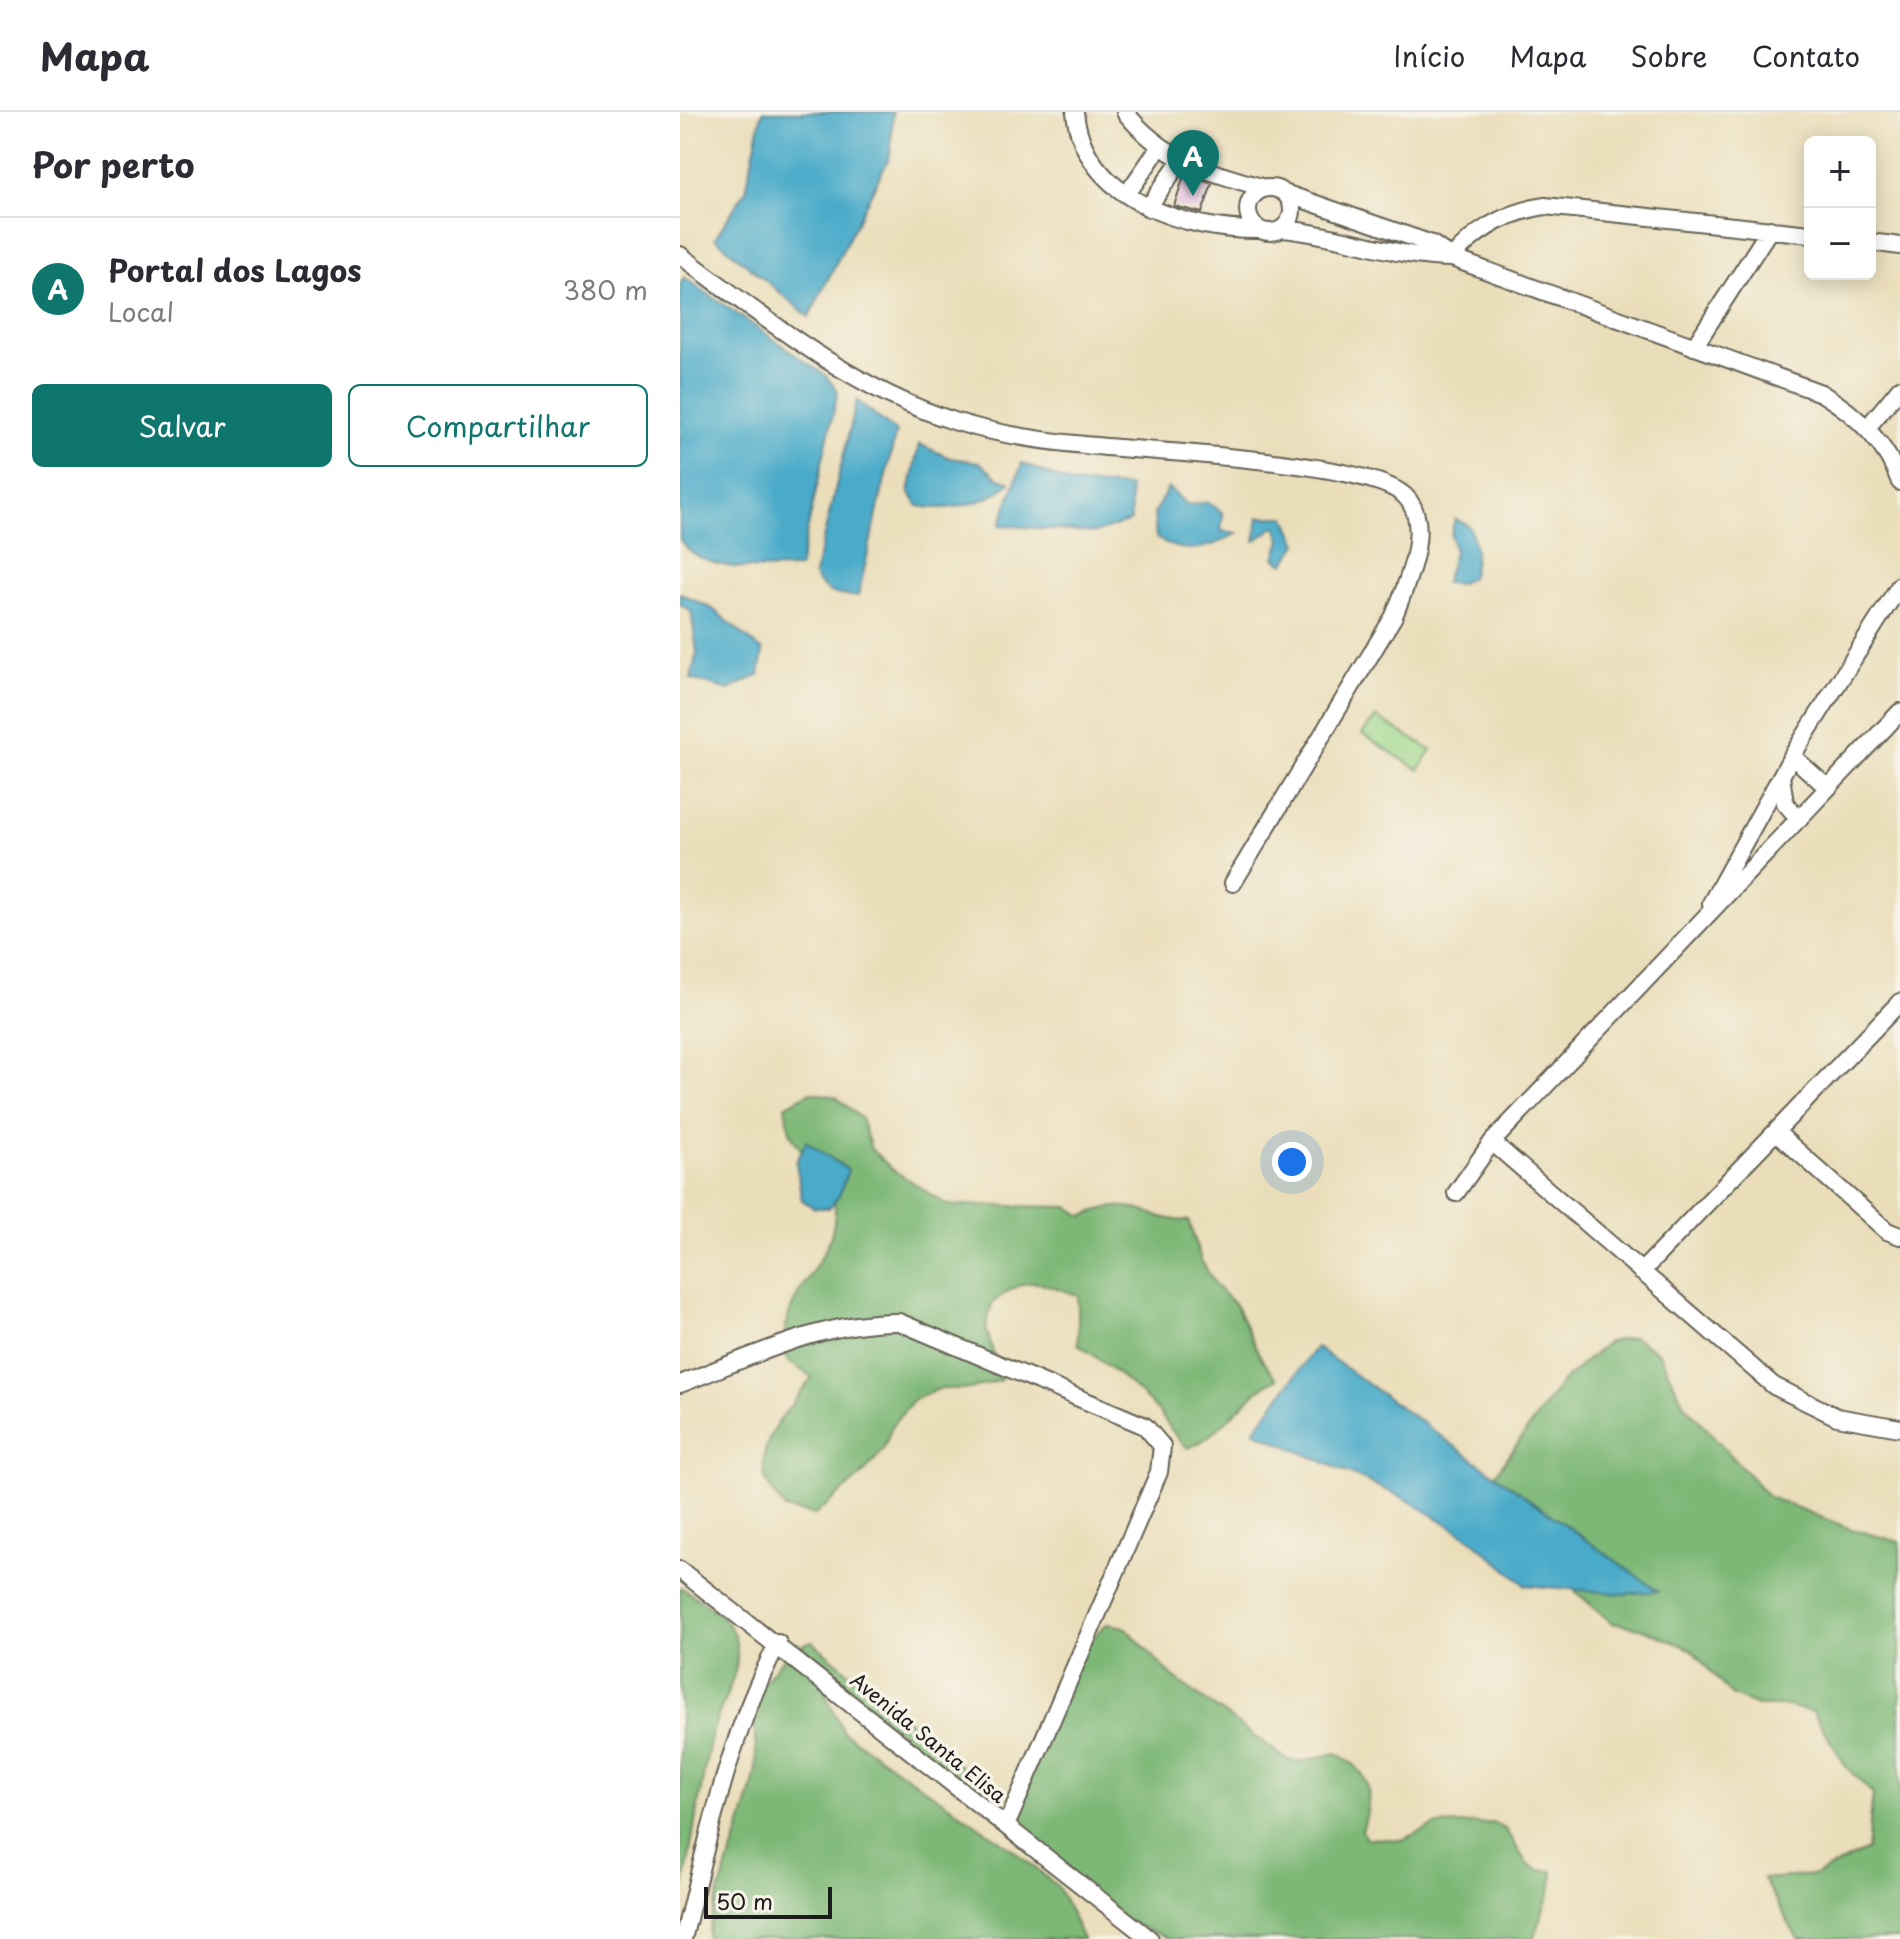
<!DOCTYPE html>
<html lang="pt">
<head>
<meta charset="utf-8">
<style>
  body { margin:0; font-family:"Playpen Sans",sans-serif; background:#f2f2f3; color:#2b2b33 }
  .controls { position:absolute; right:24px; top:24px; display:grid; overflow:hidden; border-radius:12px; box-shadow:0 4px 20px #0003 }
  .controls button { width:72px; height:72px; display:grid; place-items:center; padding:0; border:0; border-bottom:2px solid #e1e1e2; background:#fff; color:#2b2b33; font:40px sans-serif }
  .scale { position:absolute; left:24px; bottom:20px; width:128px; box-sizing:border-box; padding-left:8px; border:4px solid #1c1c1c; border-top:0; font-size:22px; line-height:28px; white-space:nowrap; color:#1c1c1c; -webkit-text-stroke:6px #f7f3e8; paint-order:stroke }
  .you { position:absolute; left:612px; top:1050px; width:28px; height:28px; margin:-20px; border:6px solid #fff; border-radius:50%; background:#1a73e8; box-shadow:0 0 0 12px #1a73e833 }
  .badge { display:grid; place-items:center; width:52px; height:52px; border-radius:50%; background:#0f766e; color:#fff; font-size:26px; font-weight:700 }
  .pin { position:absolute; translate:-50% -66px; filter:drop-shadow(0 2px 4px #0008) }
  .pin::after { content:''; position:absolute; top:42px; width:28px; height:24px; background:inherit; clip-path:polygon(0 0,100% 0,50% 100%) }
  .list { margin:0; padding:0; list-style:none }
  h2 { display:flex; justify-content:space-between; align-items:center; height:104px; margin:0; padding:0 32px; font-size:34px }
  h2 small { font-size:26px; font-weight:400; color:#7c7c81 }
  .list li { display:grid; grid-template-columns:52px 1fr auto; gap:24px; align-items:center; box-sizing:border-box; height:144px; padding:0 32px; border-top:2px solid #e1e1e2 }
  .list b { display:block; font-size:30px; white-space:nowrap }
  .list p { margin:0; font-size:26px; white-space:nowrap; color:#7c7c81 }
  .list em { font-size:26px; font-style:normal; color:#7c7c81 }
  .actions { display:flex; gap:16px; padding:24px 32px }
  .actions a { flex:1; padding:18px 0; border:2px solid #0f766e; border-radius:12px; text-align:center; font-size:28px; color:#0f766e }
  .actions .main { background:#0f766e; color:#fff }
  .map { position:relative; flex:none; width:1220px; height:1827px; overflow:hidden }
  header { display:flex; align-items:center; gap:48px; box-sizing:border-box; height:112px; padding:0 40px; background:#fff; border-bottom:2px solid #e1e1e2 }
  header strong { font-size:38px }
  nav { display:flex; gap:44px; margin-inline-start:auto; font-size:28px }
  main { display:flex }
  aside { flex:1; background:#fff }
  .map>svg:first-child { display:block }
</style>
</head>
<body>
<header>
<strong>Mapa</strong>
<nav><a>Início</a><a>Mapa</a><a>Sobre</a><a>Contato</a></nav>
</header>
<main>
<aside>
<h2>Por perto<small></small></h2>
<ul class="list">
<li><span class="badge">A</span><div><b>Portal dos Lagos</b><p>Local</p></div><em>380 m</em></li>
</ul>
<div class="actions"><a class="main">Salvar</a><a>Compartilhar</a></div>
</aside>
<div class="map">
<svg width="1220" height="1827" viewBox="0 0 1220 1827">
  <rect width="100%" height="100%" fill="#f7f3e8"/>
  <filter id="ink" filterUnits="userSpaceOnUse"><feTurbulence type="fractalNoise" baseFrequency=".0125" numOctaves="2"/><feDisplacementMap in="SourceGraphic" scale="16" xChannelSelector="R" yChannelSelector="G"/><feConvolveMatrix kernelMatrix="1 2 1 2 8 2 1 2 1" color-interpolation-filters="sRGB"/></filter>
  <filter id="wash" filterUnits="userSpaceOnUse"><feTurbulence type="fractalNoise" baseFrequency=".006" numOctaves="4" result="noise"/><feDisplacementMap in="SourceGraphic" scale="32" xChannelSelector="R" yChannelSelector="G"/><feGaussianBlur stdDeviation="1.8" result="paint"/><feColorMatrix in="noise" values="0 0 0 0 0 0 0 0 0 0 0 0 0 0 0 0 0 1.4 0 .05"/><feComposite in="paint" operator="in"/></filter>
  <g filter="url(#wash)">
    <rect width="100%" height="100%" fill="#eadeba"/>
    <path fill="#9ed88b" stroke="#5d7a54" stroke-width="2" d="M696,605L751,638L739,658L682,622Z"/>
    <path fill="#7eb877" stroke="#4d6a4a" stroke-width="2" d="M131,980L156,985L181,1006L191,1037L212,1057L267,1093L389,1095L403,1104C457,1081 462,1108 509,1109L521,1148L536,1174L556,1194L581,1246L597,1267C562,1283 544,1322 508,1336C493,1325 489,1311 476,1297C452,1272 426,1252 398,1232V1183C354,1170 351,1160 312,1191L306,1216L321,1268L290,1277H259L234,1287L213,1312L203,1338L182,1363L135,1403L105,1397C99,1388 87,1376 85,1365C76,1323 112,1297 132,1265L107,1249C93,1177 156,1158 155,1096C154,1061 121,1048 110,1019C107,1011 107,1002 105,994Z
      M954,1225L979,1241L1004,1292L1089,1385L1171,1417L1220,1430V1827H1118L1083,1767L1136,1763L1187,1738L1193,1682L1167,1656L1133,1600L1107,1594H1077L1051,1583L1011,1537L960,1516L932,1511L848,1438L809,1371L882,1270L928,1230Z
      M0,1475C22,1489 50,1503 56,1530C63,1562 38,1594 31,1625C19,1681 11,1739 0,1796Z
      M427,1512L445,1515L493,1565L606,1647L619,1650L656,1641C694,1660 693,1683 682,1720L686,1726L722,1728L756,1713L813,1711L825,1717L847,1752L858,1758L873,1759L872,1774L853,1827H489L442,1807L353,1731L335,1705C338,1685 340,1663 345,1643C350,1620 408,1524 427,1512Z
      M132,1529C191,1581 254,1626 310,1682L288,1672L170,1582L145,1581L163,1620L331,1736L378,1775L403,1827H27C38,1771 63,1719 75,1663C80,1638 69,1607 77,1583C85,1562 112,1535 132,1529Z"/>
    <path fill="#4aaac9" stroke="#336372" stroke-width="2" d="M82,0H213L210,44L129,205L35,126L66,78Z
      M4,165L145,263L158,279L119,456C81,456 24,463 0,428V173Z
      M177,288L216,320L178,484C157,484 146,483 134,464Z
      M239,332L270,346L299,350L318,366L330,370C309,392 268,400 238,394L229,380Z
      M342,351L390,371L450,375L451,409L414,421L320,413Z
      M488,376L508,393L528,390L543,401L541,419L557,421C531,437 503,445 476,426L474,401Z
      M579,405H606L618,432L604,452L595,446L601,428L596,414L575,429Z
      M775,407L789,414C797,434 797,445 791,466L778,472L765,471L774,440L771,422Z
      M0,481L33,497L83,539L79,563L49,578L11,567L17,540L11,499L0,492Z
      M126,1029L168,1058L159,1084L149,1096H134L122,1088L116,1051Z
      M636,1235L978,1479L944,1482L845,1473L789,1425L724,1386L574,1319Z"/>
    <g id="blocks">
      <path fill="#dcace0" d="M505,61L532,72L522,101L494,94Z"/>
    </g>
  </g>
  <g filter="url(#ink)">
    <use href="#blocks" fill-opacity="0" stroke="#646053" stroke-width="2"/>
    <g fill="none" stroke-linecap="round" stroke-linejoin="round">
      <g stroke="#646053" stroke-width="20">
        <path id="minor" d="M395,0C404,88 506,119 580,118
          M445,0C482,47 529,61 585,76
          M568 98a22 22 0 1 1 44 0a22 22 0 1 1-44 0Z
          M447,82L479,36
          M607,82L752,132L772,146L1141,281C1176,302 1206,330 1220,370
          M468,96L500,49
          M603,117C660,122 715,146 772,146
          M1190,130L1220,134
          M0,143C84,206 173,277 274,309C315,322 362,329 405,333C466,340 689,348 725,384C754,412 726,473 714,504L553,771
          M772,146C797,116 827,100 865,94L1130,122
          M1014,235L1090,117
          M1187,316L1220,276
          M1112,644L1148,676
          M1101,664L1105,691L1119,707
          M1031,791L1112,644L1220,473
          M1096,1020L1207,1119L1220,1124
          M812,1030L1094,1274L1157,1305L1220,1316
          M776,1081L812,1030L1220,600
          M961,1160L1220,890
          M0,1272C71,1245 142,1209 219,1210L465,1314L482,1334L479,1360L326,1714
          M0,1458L470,1827
          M3,1827C28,1727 49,1622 98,1531"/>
      </g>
      <use href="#minor" stroke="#fff" stroke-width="16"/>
    </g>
  </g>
  <g text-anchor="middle" stroke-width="7" stroke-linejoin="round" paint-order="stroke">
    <g font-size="20" fill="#1c1c1c" stroke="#f7f3e8">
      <text transform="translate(248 1626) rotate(39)" y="7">Avenida Santa Elisa</text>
    </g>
  </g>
</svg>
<div class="controls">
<button>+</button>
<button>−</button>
</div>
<div class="scale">50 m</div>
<div class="you"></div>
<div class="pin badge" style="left:513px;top:84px">A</div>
</div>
</main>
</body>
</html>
